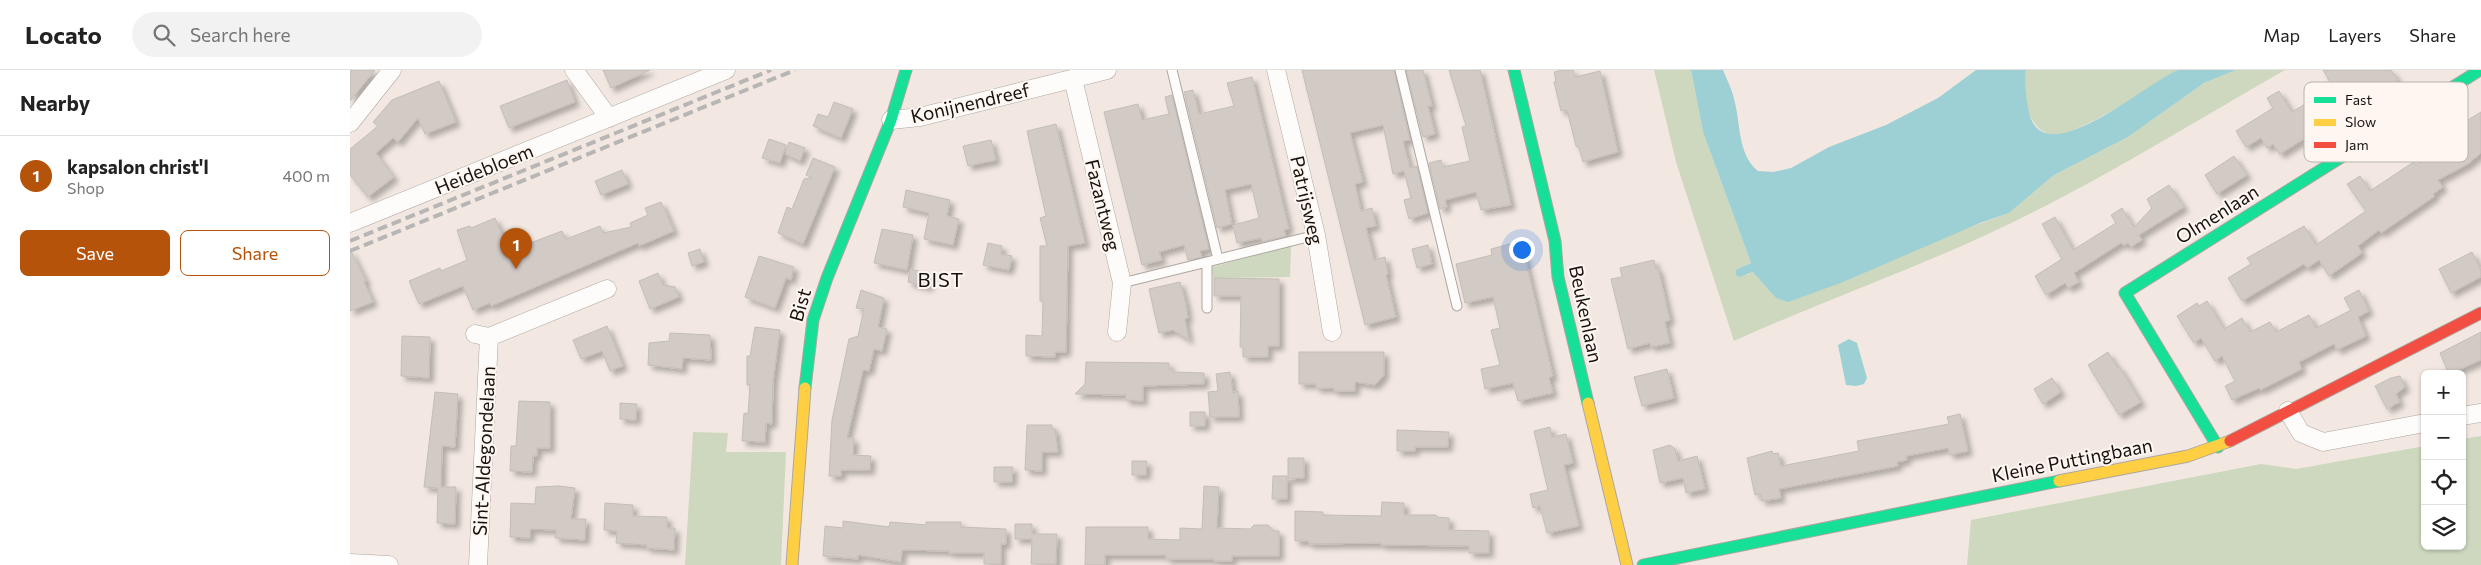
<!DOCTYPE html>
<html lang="en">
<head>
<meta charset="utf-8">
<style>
  body { margin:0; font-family:Commissioner,sans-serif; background:#f2f2f2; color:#222 }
  .controls { position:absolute; right:15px; bottom:15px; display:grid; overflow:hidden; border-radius:8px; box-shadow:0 1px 4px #0004 }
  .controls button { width:45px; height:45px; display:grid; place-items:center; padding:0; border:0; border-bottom:1px solid #e0e0e0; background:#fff; color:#222; font:25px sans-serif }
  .you { position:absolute; left:1171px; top:179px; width:18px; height:18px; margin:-12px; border:4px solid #fff; border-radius:50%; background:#1a73e8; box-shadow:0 0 0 8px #1a73e833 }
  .badge { display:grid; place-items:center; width:32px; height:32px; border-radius:50%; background:#b45309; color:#fff; font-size:16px; font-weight:700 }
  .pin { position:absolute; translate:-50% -41px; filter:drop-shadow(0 1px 2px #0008) }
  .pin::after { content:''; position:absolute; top:26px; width:18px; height:15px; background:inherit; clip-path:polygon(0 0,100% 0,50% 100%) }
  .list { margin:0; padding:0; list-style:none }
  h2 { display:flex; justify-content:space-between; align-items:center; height:65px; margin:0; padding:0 20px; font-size:21px }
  h2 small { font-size:16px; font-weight:400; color:#767676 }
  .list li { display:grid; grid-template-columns:32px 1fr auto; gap:15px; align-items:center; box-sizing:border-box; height:80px; padding:0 20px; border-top:1px solid #e0e0e0 }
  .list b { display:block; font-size:19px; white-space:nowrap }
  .list p { margin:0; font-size:16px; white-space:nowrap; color:#767676 }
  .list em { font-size:16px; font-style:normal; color:#767676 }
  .actions { display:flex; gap:10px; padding:15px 20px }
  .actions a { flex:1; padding:11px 0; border:1px solid #b45309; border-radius:8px; text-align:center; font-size:18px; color:#b45309 }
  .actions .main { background:#b45309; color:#fff }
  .icon { flex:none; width:28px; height:28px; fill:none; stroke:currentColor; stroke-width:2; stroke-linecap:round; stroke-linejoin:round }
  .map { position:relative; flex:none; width:2131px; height:495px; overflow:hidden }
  header { display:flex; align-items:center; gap:30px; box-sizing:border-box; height:70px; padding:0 25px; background:#fff; border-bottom:1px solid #e0e0e0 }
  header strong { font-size:24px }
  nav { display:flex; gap:28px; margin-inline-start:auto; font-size:18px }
  .search { width:350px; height:45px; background:#f2f2f2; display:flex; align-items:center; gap:12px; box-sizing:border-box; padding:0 18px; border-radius:28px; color:#767676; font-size:19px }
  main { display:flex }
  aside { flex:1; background:#fff }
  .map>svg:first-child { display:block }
</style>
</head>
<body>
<header>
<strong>Locato</strong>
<div class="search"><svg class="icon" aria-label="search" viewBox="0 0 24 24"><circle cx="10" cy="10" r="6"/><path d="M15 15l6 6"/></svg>Search here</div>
<nav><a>Map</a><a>Layers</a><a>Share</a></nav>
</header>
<main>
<aside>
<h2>Nearby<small></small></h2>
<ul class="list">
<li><span class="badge">1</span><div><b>kapsalon christ'l</b><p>Shop</p></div><em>400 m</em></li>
</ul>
<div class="actions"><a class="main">Save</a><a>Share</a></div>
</aside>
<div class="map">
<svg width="2131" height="495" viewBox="0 0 2131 495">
  <defs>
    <filter id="shadow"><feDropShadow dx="4.5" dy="4.5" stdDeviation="2.5" flood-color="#0004"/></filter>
  </defs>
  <rect width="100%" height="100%" fill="#f2e8e1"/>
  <path fill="#cdd8be" d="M1304,0H1341L1353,62L1401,193L1391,198L1397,205L1403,202L1407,204L1426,228L1659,143L1704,105L1778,67L1854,13L1886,0H1935C1837,56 1740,117 1638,164C1554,203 1467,233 1384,271L1326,92Z
    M1676,0H1829C1809,13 1721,69 1703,65C1675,60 1673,22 1676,0Z
    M941,176L940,207L863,208L862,197Z
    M343,362L378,363L376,382H436L431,495H335Z
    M2131,366V495H1617L1621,450L1911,394L1946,399L2075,376V476H2112V369Z"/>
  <path fill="#9dd0d4" d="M1341,0H1373C1377,10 1382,19 1384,29C1391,53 1387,84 1408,101L1423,102L1441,98L1479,77L1536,55L1588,28L1626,0H1676C1674,13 1676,28 1679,42C1693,107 1800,9 1829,0C1840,0 1873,0 1886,0L1854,13L1778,67L1704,105L1659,143L1630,153L1493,212L1438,232L1426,228L1403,202L1389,207L1386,205V200L1401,193L1353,62Z
    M1499,269L1507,273L1517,308L1514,314L1506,316L1496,315L1488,275Z"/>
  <path fill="#d2cac5" stroke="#c4bdb7" filter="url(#shadow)" d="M0,0H25L0,31Z
    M253,0H300L261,18Z
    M952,0H1044L1060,70L1053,71L1060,98L1067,96L1078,143L1059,149L1054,130L1061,128L1054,101L1043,104L1033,55L1000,63L1013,112L1005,114L1011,141L1022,138L1026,156L1016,158L1024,190L1035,187L1038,204L1036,205L1046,247L1015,255Z
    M1056,0H1073L1082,36H1078L1085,64L1073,67Z
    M1099,0H1130L1161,135L1131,140L1126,122L1095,130L1097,137L1090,139L1079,93L1091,90L1093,97L1120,91L1112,57L1116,56Z
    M1212,0H1223L1225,7L1250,1L1268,82L1233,92L1229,78L1226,76L1217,40L1211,41L1204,12L1206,11L1204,2Z
    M1973,0H2041L2048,10L1930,84L1923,74L1917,78L1911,68L1896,77L1886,61L1923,38L1917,28L1929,21L1942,42L1983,17Z
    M902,7L939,159L934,160L936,166L912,172L911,168L887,173L883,155L909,148L901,114L875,120L882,154L867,158L834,22L843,20L849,44L884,36L877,13Z
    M217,10L225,32L159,58L150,36Z
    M89,11L106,52L75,64L68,48L48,72L43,68L26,83L44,107L18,127L0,105V79L28,56L23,52L42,30Z
    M822,25L859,179L850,181L852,187L838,190L834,175L809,182L812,190L792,195L754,42L788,34L792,50L819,44L815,27Z
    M484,32L503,39L491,68L463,56L468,44L478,47Z
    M2131,42V83L2118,94L2088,110L2093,117L2083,124L2085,126L2031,163L2029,160L2008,176L2012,183L1979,206L1969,190L1957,198L1954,194L1892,231L1878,208L1901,194L1897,188L1954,156L1966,175L2016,141L1997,114L2010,106L2020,121L2065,91V95L2103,70L2098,62Z
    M706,54L735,173L718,176L716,282H705V287L676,286V265L692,266L693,231H690V176H697L690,148L696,146L677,61Z
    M419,69L436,75L430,93L412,88Z
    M641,70L646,90L618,96L613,76Z
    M439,72L455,78L450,91L435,84Z
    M1884,86L1897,105L1867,124L1855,105Z
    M463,88L485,97L453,174L428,163L437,137L442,139L454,109L462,108L456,105Z
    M272,100L278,114L251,125L245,111Z
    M1819,115L1834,137L1789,165L1792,170L1781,177L1778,173L1774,175L1771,173L1724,203L1729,212L1718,218L1715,213L1696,225L1685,206L1712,189L1692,154L1705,147L1723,180L1766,153L1761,145L1772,138L1784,157L1802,138L1797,129Z
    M556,120L600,130L597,146L609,149L603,175L574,169L579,143L553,137Z
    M311,132L324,161L289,176L288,173L141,236L140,233L123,240L113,216L69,234L59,211L90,198L91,201L117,190L107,160L120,156L121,158L145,148L159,181L212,161L216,169L250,156L253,163L281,157L280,153L298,145L295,138Z
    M532,159L563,165L557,200L524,193Z
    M1171,171L1203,306L1199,308L1203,323L1168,331L1163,313L1135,319L1131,299L1150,295L1141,260L1150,258L1143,227L1115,233L1106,194L1142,185L1141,179Z
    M638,173L652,176L651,184L662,186L659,200L633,195Z
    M1078,175L1082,194L1067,198L1062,179Z
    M0,179L16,211L14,212L23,232L0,241Z
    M350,179L354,192L342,196L338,183Z
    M2122,182L2131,200V207L2101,223L2089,199Z
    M409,186L444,197L441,210L436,208L425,238L395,227Z
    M1304,190L1306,199L1308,198L1320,250L1315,252L1320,273L1301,277L1300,273L1278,279L1261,209L1272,207L1270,198Z
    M560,199L581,204L578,217L558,212Z
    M308,203L313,215L325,217L329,227L300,239L289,211Z
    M864,208L929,209V276H918V287H893V277H890L891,226H864Z
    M830,212L836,234L838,248L835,249L839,270L823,260L809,263L799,219Z
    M511,220L534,228L528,257L537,259L532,281L524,279L519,301L513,300L497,368H504L503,385L521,386L520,400H491V406H479L482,350L499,269L508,266L514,239L506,238Z
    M2009,220L2019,241L2008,247L2016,266L1987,280L1984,274L1949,292L1952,299L1910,320L1909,318L1882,330L1875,316L1885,311L1872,286L1865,291L1851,268L1844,273L1827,246L1847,233L1849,236L1857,231L1874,259L1892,248L1900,262L1920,252L1926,262L1959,245L1966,258L2001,240L1994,228Z
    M257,256L273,296L260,301L252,281L231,289L223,270Z
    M405,257L430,260L423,312L422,354L416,353L415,372L392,371L394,343L398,344L400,315H397V286H400Z
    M2131,262V290L2099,304L2090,283Z
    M320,263L360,265L361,290L333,288L332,299L298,295L299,273L319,271Z
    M52,266L80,267L79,308L51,306Z
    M949,282H1034V305L1025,315L1005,312V321H984L983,318H966V314H949Z
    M1758,282L1767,297L1769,296L1791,332L1769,345L1738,295Z
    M736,292L819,293V299H823V302L854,303V314L793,316V331L775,330L776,325L725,324L735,314Z
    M1317,299L1324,328L1292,336L1284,307Z
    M880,302L883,323L888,321L889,347H860L858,322L868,321L866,304Z
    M2050,306L2055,317L2046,324L2050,332L2037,339L2025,316L2041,308Z
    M1702,308L1711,322L1693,334L1684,319Z
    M85,322L108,324L105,377L92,376L91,417H106L105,454L87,453L88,418L74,417Z
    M169,331L200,332V378H187V386H183L182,402L160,401L161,376H166Z
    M270,333L287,334L286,350L270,349Z
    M840,342H855V356H840Z
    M1610,344L1618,381L1600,385L1598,378L1556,386L1557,390L1547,392L1548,396L1429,419L1431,428L1412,431L1410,424L1405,425L1397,388L1422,381L1423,384L1428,383L1431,396L1509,381L1507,371L1599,354L1597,347Z
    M677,355H702V359H705L708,382H692V401L675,400Z
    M1200,357L1202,367L1216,364L1223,393L1214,395L1229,456L1197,463L1190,436L1183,438L1180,424L1198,420L1184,361Z
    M1047,360L1099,362L1098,377H1065V381H1047Z
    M1320,375L1325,379L1328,391L1347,386L1355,419L1336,423L1333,408L1310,413L1303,380Z
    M938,388H954V408L938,409Z
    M782,391H797L796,405H782Z
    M644,397H663L662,412H644Z
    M923,406H937V429H922Z
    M209,416L225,418L221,449H236L235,470L205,468L206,460L180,459V468L160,467L161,433L185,434L186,417Z
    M854,416L869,417L867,458L900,459L904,455H918L924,461H929V486H882V491H864V489H816V485H755V495H735L736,457H798V469L830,470V458L852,459Z
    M1032,432L1054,433V445H1086L1087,447L1099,448V460L1139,461V483H1119V476L1031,475V473L959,474V471H945V441L973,442V445L1031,446Z
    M255,433L283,435V446L317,447V458H325L324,480L296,478L297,475L266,473L267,461L254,460Z
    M493,451L539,457L540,452L576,455V452H611V457L656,459V474H651V494H634V483H599V481L552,480L551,492L508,485V489L473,486L475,456L493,458Z
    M665,454H682V464H707L706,494H681L682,469H665Z"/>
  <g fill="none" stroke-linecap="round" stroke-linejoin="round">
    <g stroke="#ada6a1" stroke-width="11">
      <path id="lane" d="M822,0L868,189
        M1050,0L1107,236
        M857,192V238
        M772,213L966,165"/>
    </g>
    <g stroke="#ada6a1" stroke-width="19">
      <path id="street" d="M224,0L259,48
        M926,0L966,165L982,262
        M723,9L772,213L767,262
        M541,50L570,47L757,0
        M0,53L42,0
        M0,153L376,0
        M125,264L139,267L128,495
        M139,267L257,219
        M1938,341L1951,363L1973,372L2075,353
        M2112,346L2131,343
        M0,493L39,495"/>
    </g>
    <g stroke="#ada6a1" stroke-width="13">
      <path id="fast" d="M1164,0L1205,171L1208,207L1238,333
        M455,318L463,250L477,208L541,50L556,0
        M1868,377L1775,223L2130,0
        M1293,495L1709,411"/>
    </g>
    <g stroke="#ada6a1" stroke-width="13">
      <path id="slow" d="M1238,333L1277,495
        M1709,411L1838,386L1880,371
        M442,495L455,318"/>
    </g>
    <g stroke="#ada6a1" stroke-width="13">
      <path id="jam" d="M1880,371L2131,243"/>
    </g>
    <use href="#lane" stroke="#fdfcfa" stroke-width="9"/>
    <use href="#street" stroke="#fdfcfa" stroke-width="18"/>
    <use href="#fast" stroke="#16e098" stroke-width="11"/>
    <use href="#slow" stroke="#ffcf43" stroke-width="11"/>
    <use href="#jam" stroke="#f24e42" stroke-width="11"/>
    <path stroke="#b8b6b5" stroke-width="4" stroke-dasharray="10 5" stroke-linecap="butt" d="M0,171L421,0
      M0,181L445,0"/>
  </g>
  <g text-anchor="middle" stroke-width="4" stroke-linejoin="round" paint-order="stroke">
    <g font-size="19" fill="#18120e" stroke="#fef6f1">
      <text transform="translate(620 33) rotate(-13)" y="7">Konijnendreef</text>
      <text transform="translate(134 99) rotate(-22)" y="7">Heidebloem</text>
      <text transform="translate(957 130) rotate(77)" y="7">Patrijsweg</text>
      <text transform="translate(753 135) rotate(76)" y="7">Fazantweg</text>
      <text transform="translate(1867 144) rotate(-32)" y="7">Olmenlaan</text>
      <text transform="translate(450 235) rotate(-74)" y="7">Bist</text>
      <text transform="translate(1236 244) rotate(78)" y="7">Beukenlaan</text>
      <text transform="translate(134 381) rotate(-87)" y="7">Sint-Aldegondelaan</text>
      <text transform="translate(1722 390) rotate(-11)" y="7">Kleine Puttingbaan</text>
    </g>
    <g font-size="20" letter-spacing="1" fill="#18120e" stroke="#fef6f1">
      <text x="591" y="217">BIST</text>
    </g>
  </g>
  <rect x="1954" y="12" width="164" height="80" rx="8" fill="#fef6f1" stroke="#b9b2ad" stroke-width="1"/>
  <rect x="1964" y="27" width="22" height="6" fill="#16e098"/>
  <rect x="1964" y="49" width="22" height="7" fill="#ffcf43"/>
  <rect x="1964" y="72" width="22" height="6" fill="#f24e42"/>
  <g font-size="14" fill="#18120e">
    <text x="1995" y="35">Fast</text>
    <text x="1995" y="57">Slow</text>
    <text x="1995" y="80">Jam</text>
  </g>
</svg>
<div class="controls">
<button>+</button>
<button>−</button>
<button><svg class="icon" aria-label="locate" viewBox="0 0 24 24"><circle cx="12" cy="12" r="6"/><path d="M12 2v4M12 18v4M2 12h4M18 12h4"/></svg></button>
<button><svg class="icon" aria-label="layers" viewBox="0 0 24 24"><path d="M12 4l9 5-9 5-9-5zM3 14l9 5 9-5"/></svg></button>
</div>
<div class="you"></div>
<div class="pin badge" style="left:166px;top:199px">1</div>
</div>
</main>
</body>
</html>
